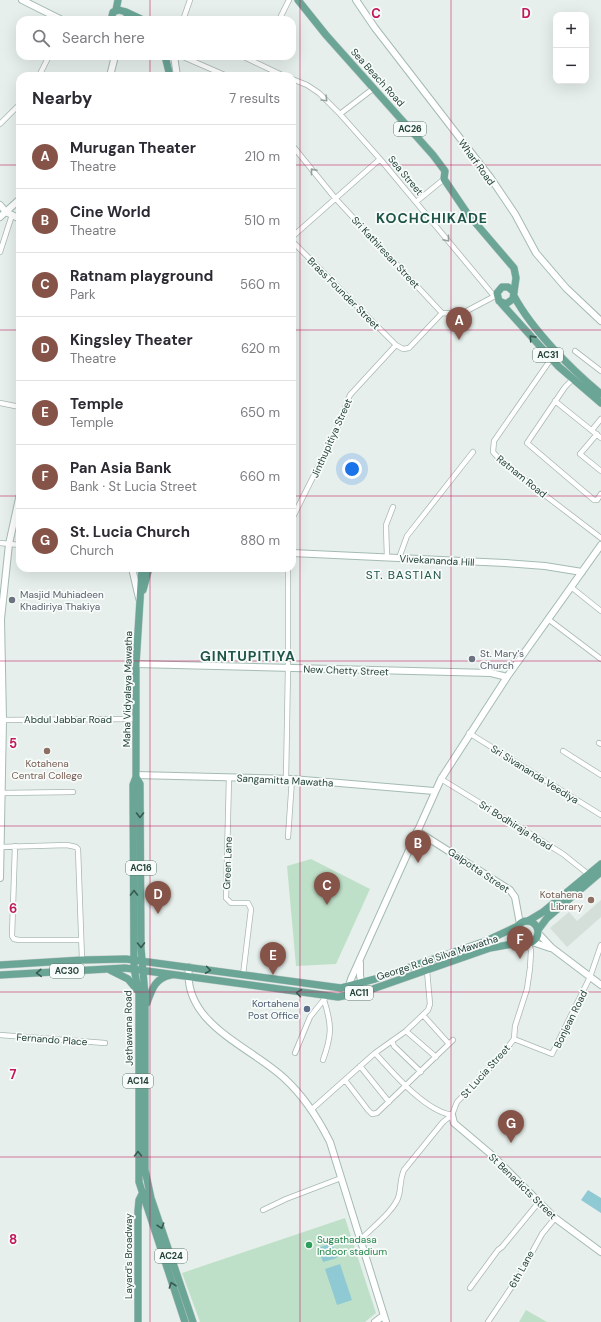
<!DOCTYPE html>
<html lang="en">
<head>
<meta charset="utf-8">
<style>
  body { margin:0; font-family:"DM Sans",sans-serif; background:#f2f2f3; color:#2b2b33 }
  .controls { position:absolute; right:12px; top:12px; display:grid; overflow:hidden; border-radius:8px; box-shadow:0 4px 16px #0002 }
  .controls button { width:36px; height:36px; display:grid; place-items:center; padding:0; border:0; border-bottom:1px solid #e1e1e2; background:#fff; color:#2b2b33; font:20px sans-serif }
  .you { position:absolute; left:352px; top:469px; width:14px; height:14px; margin:-10px; border:3px solid #fff; border-radius:50%; background:#1a73e8; box-shadow:0 0 0 6px #1a73e833 }
  .badge { display:grid; place-items:center; width:26px; height:26px; border-radius:50%; background:#855347; color:#fff; font-size:13px; font-weight:700 }
  .pin { position:absolute; translate:-50% -33px; filter:drop-shadow(0 1px 2px #0008) }
  .pin::after { content:''; position:absolute; top:21px; width:14px; height:12px; background:inherit; clip-path:polygon(0 0,100% 0,50% 100%) }
  .list { margin:0; padding:0; list-style:none }
  h2 { display:flex; justify-content:space-between; align-items:center; height:52px; margin:0; padding:0 16px; font-size:17px }
  h2 small { font-size:13px; font-weight:400; color:#7c7c81 }
  .list li { display:grid; grid-template-columns:26px 1fr auto; gap:12px; align-items:center; box-sizing:border-box; height:64px; padding:0 16px; border-top:1px solid #e1e1e2 }
  .list b { display:block; font-size:15px; white-space:nowrap }
  .list p { margin:0; font-size:13px; white-space:nowrap; color:#7c7c81 }
  .list em { font-size:13px; font-style:normal; color:#7c7c81 }
  .icon { flex:none; width:22px; height:22px; fill:none; stroke:currentColor; stroke-width:2; stroke-linecap:round; stroke-linejoin:round }
  .map { position:relative; flex:none; width:601px; height:1322px; overflow:hidden }
  .search { position:absolute; background:#fff; box-shadow:0 4px 16px #0002; left:16px; top:16px; width:280px; height:44px; display:flex; align-items:center; gap:10px; box-sizing:border-box; padding:0 14px; border-radius:12px; color:#7c7c81; font-size:15px }
  .panel { position:absolute; background:#fff; box-shadow:0 4px 16px #0002; left:16px; top:72px; width:280px; height:500px; border-radius:12px }
  .map>svg:first-child { display:block }
</style>
</head>
<body>
<div class="map">
<svg width="601" height="1322" viewBox="0 0 601 1322">
  <rect width="100%" height="100%" fill="#e6efeb"/>
  <path fill="#d4dfda" d="M601,900V917L567,947L550,928L569,912L577,921Z"/>
  <path fill="#bfe0c8" d="M311,859L370,889L336,964L296,966L287,866Z
    M345,1218L376,1313L365,1322H200L182,1273Z
    M526,1310L547,1322H519Z"/>
  <path fill="#8ec9d4" d="M588,1190L601,1198V1213L581,1200Z
    M332,1243L337,1258L323,1262L318,1248Z
    M340,1264L352,1300L337,1305L325,1269Z"/>
  <g fill="none" stroke-linecap="round" stroke-linejoin="round">
    <g stroke="#a8b8b2" stroke-width="6">
      <path id="street" d="M183,20L190,0
        M279,20L289,0
        M181,56L227,76
        M242,56L284,76
        M39,76L49,56
        M292,79L307,85L319,93L340,114L380,159L494,296
        M340,114L374,88
        M0,124L20,104
        M292,145L335,198L442,313L461,314L495,296
        M416,202L444,179
        M292,237L380,159
        M292,241L396,345L403,349L409,348L442,313
        M0,252L12,215
        M575,351L601,371
        M551,359L494,441L493,452L504,464L601,538
        M573,379L565,387L527,443L594,500H597L601,494
        M555,401L601,438
        M0,403L20,407
        M592,430L601,419
        M597,434L580,454L601,471
        M292,519L336,431L350,395L396,345
        M0,543L20,545
        M387,558L386,525L393,507
        M399,558L407,536L473,452
        M571,587L601,611
        M548,619L601,659
        M0,720L136,719
        M469,733L601,815
        M599,743L601,744
        M563,751L601,775
        M229,777L226,898L231,903H248L251,909L243,975
        M286,779L288,668V568
        M441,779L563,854L588,874
        M1,793L73,792
        M288,837L292,779
        M15,846L12,936L14,939L19,940H81
        M1,847L67,845L76,847L78,849L82,960
        M423,1015L449,1044
        M406,1031L436,1057
        M0,1035L105,1043
        M514,1039L552,1054L590,977L601,945
        M392,1041L394,1046L421,1072
        M295,1053L310,1017L326,997
        M375,1053C393,1073 425,1111 452,1115
        M323,1060C332,1035 332,1025 324,1000
        M360,1066L389,1102
        M345,1080L368,1110L372,1114L377,1113L453,1040
        M311,1110L375,1053L406,1031L428,1010L430,1004L427,971
        M263,1210L286,1199L341,1178
        M361,1239C372,1228 396,1209 399,1195C401,1186 400,1179 404,1170L443,1122L452,1115L457,1102L497,1061L514,1039L515,1026L527,989L530,968L531,951L529,943
        M470,1288L498,1250L502,1247L539,1202
        M488,1322L519,1276L542,1234L555,1218"/>
    </g>
    <g stroke="#a4bbb3" stroke-width="8">
      <path id="secondary" d="M22,0L62,20
        M356,0L375,28L490,177L515,214L536,253L566,288L601,321
        M174,56L177,76
        M110,76L115,56
        M0,205L6,212L20,219
        M0,217L20,199
        M292,553L505,563L545,566L582,572
        M132,568L139,598
        M136,664L491,673L507,677
        M136,775L292,779L434,791
        M417,831L510,890L515,897L520,924
        M0,878L3,720L1,619L9,544L20,494
        M538,933L552,948L601,985
        M532,942L550,948
        M360,963V976L364,992
        M189,967C182,1023 249,1046 283,1077C303,1095 318,1118 330,1142L386,1322
        M351,996L349,986L351,979L441,779L507,677L601,545
        M452,1115L454,1123L493,1156L555,1218L601,1252
        M375,1322L383,1316"/>
    </g>
    <g stroke="#c2cac8" stroke-width="8">
      <path id="primary" d="M298,0L326,35L433,155L445,171L444,179L467,213L514,268L516,278L513,299L506,304L499,301L497,293L502,287H508L514,292
        M116,10L118,0
        M126,12L143,20
        M111,20L113,12L119,10L126,12L129,20
        M165,56L170,76
        M514,296C532,330 572,370 601,394
        M501,303L558,366L601,403
        M142,568L136,664V777L133,785L134,969L139,993V1182L185,1322
        M143,590L149,568
        M136,777L140,784L141,948L145,995V1170L151,1198L193,1322
        M516 932a11 11 0 1 1 22 0a11 11 0 1 1-22 0Z
        M528,921L543,912L601,864
        M538,930L547,918L601,872
        M0,965L82,960L126,959L341,988L375,979L486,941L518,926
        M110,970L128,979L138,991
        M0,975L125,968L338,997L364,992L490,948L513,944L525,943
        M147,1003C152,989 155,978 171,975
        M138,1322V1211L139,1200L143,1192"/>
    </g>
    <use href="#street" stroke="#fff" stroke-width="4.5"/>
    <use href="#secondary" stroke="#fff" stroke-width="6"/>
    <use href="#primary" stroke="#6aa596" stroke-width="7"/>
  </g>
  <defs><path id="oneway-chevron" d="M-2-3.5L2.5 0L-2 3.5" fill="none" stroke-width="1.6" stroke-linecap="round" stroke-linejoin="round"/></defs>
  <g stroke="#92a09c">
    <use href="#oneway-chevron" transform="translate(325 99) rotate(45)"/>
    <use href="#oneway-chevron" transform="translate(313 171) rotate(-129)"/>
    <use href="#oneway-chevron" transform="translate(447 239) rotate(50)"/>
  </g>
  <g stroke="#365b51">
    <use href="#oneway-chevron" transform="translate(532 338) rotate(-132)"/>
    <use href="#oneway-chevron" transform="translate(140 815) rotate(90)"/>
    <use href="#oneway-chevron" transform="translate(134 893) rotate(-90)"/>
    <use href="#oneway-chevron" transform="translate(141 945) rotate(89)"/>
    <use href="#oneway-chevron" transform="translate(208 970) rotate(8)"/>
    <use href="#oneway-chevron" transform="translate(39 973) rotate(176)"/>
    <use href="#oneway-chevron" transform="translate(299 993) rotate(-172)"/>
    <use href="#oneway-chevron" transform="translate(138 1154) rotate(-90)"/>
    <use href="#oneway-chevron" transform="translate(161 1226) rotate(71)"/>
    <use href="#oneway-chevron" transform="translate(172 1285) rotate(-109)"/>
  </g>
  <path fill="none" stroke="#c2185b" stroke-width="1" stroke-opacity="0.55" d="M150,0V20M300,0V1322M451,0V1322M150,56V76M0,165H20M292,165H601M0,330H20M292,330H601M0,496H20M292,496H601M150,568V1322M0,661H601M0,826H601M0,992H601M0,1157H601"/>
  <g fill="#6b7280" stroke="#f7fbf9" stroke-width="1.5">
    <circle cx="12" cy="600" r="4"/>
    <circle cx="472" cy="659" r="4"/>
  </g>
  <g fill="#8d6e63" stroke="#f7fbf9" stroke-width="1.5">
    <circle cx="47" cy="751" r="4"/>
    <circle cx="591" cy="900" r="4"/>
  </g>
  <circle fill="#5c6f8a" stroke="#f7fbf9" stroke-width="1.5" cx="307" cy="1009" r="4"/>
  <circle fill="#2e9e5b" stroke="#f7fbf9" stroke-width="1.5" cx="309" cy="1245" r="4"/>
  <g text-anchor="middle" stroke-width="3.5" stroke-linejoin="round" paint-order="stroke">
    <g fill="#f7fbf9" stroke="#637a73" stroke-width="1">
      <rect x="394" y="122" width="32" height="14" rx="3"/>
      <rect x="533" y="348" width="30" height="14" rx="3"/>
      <rect x="126" y="861" width="30" height="14" rx="3"/>
      <rect x="50" y="964" width="34" height="14" rx="3"/>
      <rect x="345" y="986" width="28" height="14" rx="3"/>
      <rect x="123" y="1074" width="30" height="14" rx="3"/>
      <rect x="155" y="1249" width="32" height="14" rx="3"/>
    </g>
    <g font-size="9" font-weight="bold" fill="#24423a">
      <text x="410" y="132">AC26</text>
      <text x="548" y="358">AC31</text>
      <text x="141" y="871">AC16</text>
      <text x="67" y="974">AC30</text>
      <text x="359" y="996">AC11</text>
      <text x="138" y="1084">AC14</text>
      <text x="171" y="1259">AC24</text>
    </g>
    <g font-size="10" fill="#24423a" stroke="#f7fbf9">
      <text transform="translate(378 77) rotate(48)" y="4">Sea Beach Road</text>
      <text transform="translate(477 162) rotate(54)" y="4">Wharf Road</text>
      <text transform="translate(406 175) rotate(50)" y="4">Sea Street</text>
      <text transform="translate(386 252) rotate(47)" y="4">Sri Kathiresan Street</text>
      <text transform="translate(344 293) rotate(45)" y="4">Brass Founder Street</text>
      <text transform="translate(331 438) rotate(-66)" y="4">Jinthupitiya Street</text>
      <text transform="translate(522 476) rotate(39)" y="4">Ratnam Road</text>
      <text transform="translate(437 560) rotate(3)" y="4">Vivekananda Hill</text>
      <text transform="translate(346 670) rotate(2)" y="4">New Chetty Street</text>
      <text transform="translate(127 689) rotate(-89)" y="4">Maha Vidyalaya Mawatha</text>
      <text x="68" y="723">Abdul Jabbar Road</text>
      <text transform="translate(535 774) rotate(32)" y="4">Sri Sivananda Veediya</text>
      <text transform="translate(285 780) rotate(3)" y="4">Sangamitta Mawatha</text>
      <text transform="translate(516 825) rotate(32)" y="4">Sri Bodhiraja Road</text>
      <text transform="translate(227 863) rotate(-88)" y="4">Green Lane</text>
      <text transform="translate(479 870) rotate(34)" y="4">Galpotta Street</text>
      <text transform="translate(437 957) rotate(-18)" y="4">George R. de Silva Mawatha</text>
      <text transform="translate(570 1019) rotate(-64)" y="4">Bonjean Road</text>
      <text transform="translate(128 1028) rotate(-91)" y="4">Jethawana Road</text>
      <text transform="translate(52 1039) rotate(4)" y="4">Fernando Place</text>
      <text transform="translate(485 1071) rotate(-48)" y="4">St Lucia Street</text>
      <text transform="translate(523 1186) rotate(44)" y="4">St Benadicts Street</text>
      <text transform="translate(128 1256) rotate(-90)" y="4">Layard's Broadway</text>
      <text transform="translate(521 1269) rotate(-61)" y="4">6th Lane</text>
    </g>
    <g font-size="10" fill="#5b616d" stroke="#f7fbf9" text-anchor="start">
      <text x="20" y="598">Masjid Muhiadeen<tspan x="20" dy="12">Khadiriya Thakiya</tspan></text>
      <text x="480" y="657">St. Mary's<tspan x="480" dy="12">Church</tspan></text>
    </g>
    <g font-size="10" fill="#785e54" stroke="#f7fbf9">
      <text x="47" y="767">Kotahena<tspan x="47" dy="12">Central College</tspan></text>
      <text x="583" y="898" text-anchor="end">Kotahena<tspan x="583" dy="12">Library</tspan></text>
    </g>
    <g font-size="10" fill="#4e5e75" stroke="#f7fbf9" text-anchor="end">
      <text x="299" y="1007">Kortahena<tspan x="299" dy="12">Post Office</tspan></text>
    </g>
    <g font-size="10" fill="#27864d" stroke="#f7fbf9" text-anchor="start">
      <text x="317" y="1243">Sugathadasa<tspan x="317" dy="12">Indoor stadium</tspan></text>
    </g>
    <g font-size="12" letter-spacing="1" fill="#1f5548" stroke="#f7fbf9">
      <text x="404" y="579">ST. BASTIAN</text>
    </g>
    <g font-size="14" font-weight="bold" letter-spacing="1" fill="#1f5548" stroke="#f7fbf9">
      <text x="432" y="223">KOCHCHIKADE</text>
      <text x="248" y="661">GINTUPITIYA</text>
    </g>
  </g>
  <g font-size="13" text-anchor="middle" font-weight="bold" fill="#c2185b" stroke="#f7fbf9" stroke-width="3.5" stroke-linejoin="round" paint-order="stroke">
    <text x="376" y="18">C</text>
    <text x="526" y="18">D</text>
    <text x="13" y="748">5</text>
    <text x="13" y="913">6</text>
    <text x="13" y="1079">7</text>
    <text x="13" y="1244">8</text>
  </g>
</svg>
<div class="controls">
<button>+</button>
<button>−</button>
</div>
<div class="you"></div>
<div class="pin badge" style="left:459px;top:340px">A</div>
<div class="pin badge" style="left:418px;top:863px">B</div>
<div class="pin badge" style="left:327px;top:905px">C</div>
<div class="pin badge" style="left:158px;top:914px">D</div>
<div class="pin badge" style="left:273px;top:975px">E</div>
<div class="pin badge" style="left:520px;top:959px">F</div>
<div class="pin badge" style="left:511px;top:1143px">G</div>
<div class="search"><svg class="icon" aria-label="search" viewBox="0 0 24 24"><circle cx="10" cy="10" r="6"/><path d="M15 15l6 6"/></svg>Search here</div>
<section class="panel">
<h2>Nearby<small>7 results</small></h2>
<ul class="list">
<li><span class="badge">A</span><div><b>Murugan Theater</b><p>Theatre</p></div><em>210 m</em></li>
<li><span class="badge">B</span><div><b>Cine World</b><p>Theatre</p></div><em>510 m</em></li>
<li><span class="badge">C</span><div><b>Ratnam playground</b><p>Park</p></div><em>560 m</em></li>
<li><span class="badge">D</span><div><b>Kingsley Theater</b><p>Theatre</p></div><em>620 m</em></li>
<li><span class="badge">E</span><div><b>Temple</b><p>Temple</p></div><em>650 m</em></li>
<li><span class="badge">F</span><div><b>Pan Asia Bank</b><p>Bank · St Lucia Street</p></div><em>660 m</em></li>
<li><span class="badge">G</span><div><b>St. Lucia Church</b><p>Church</p></div><em>880 m</em></li>
</ul>
</section>
</div>
</body>
</html>
